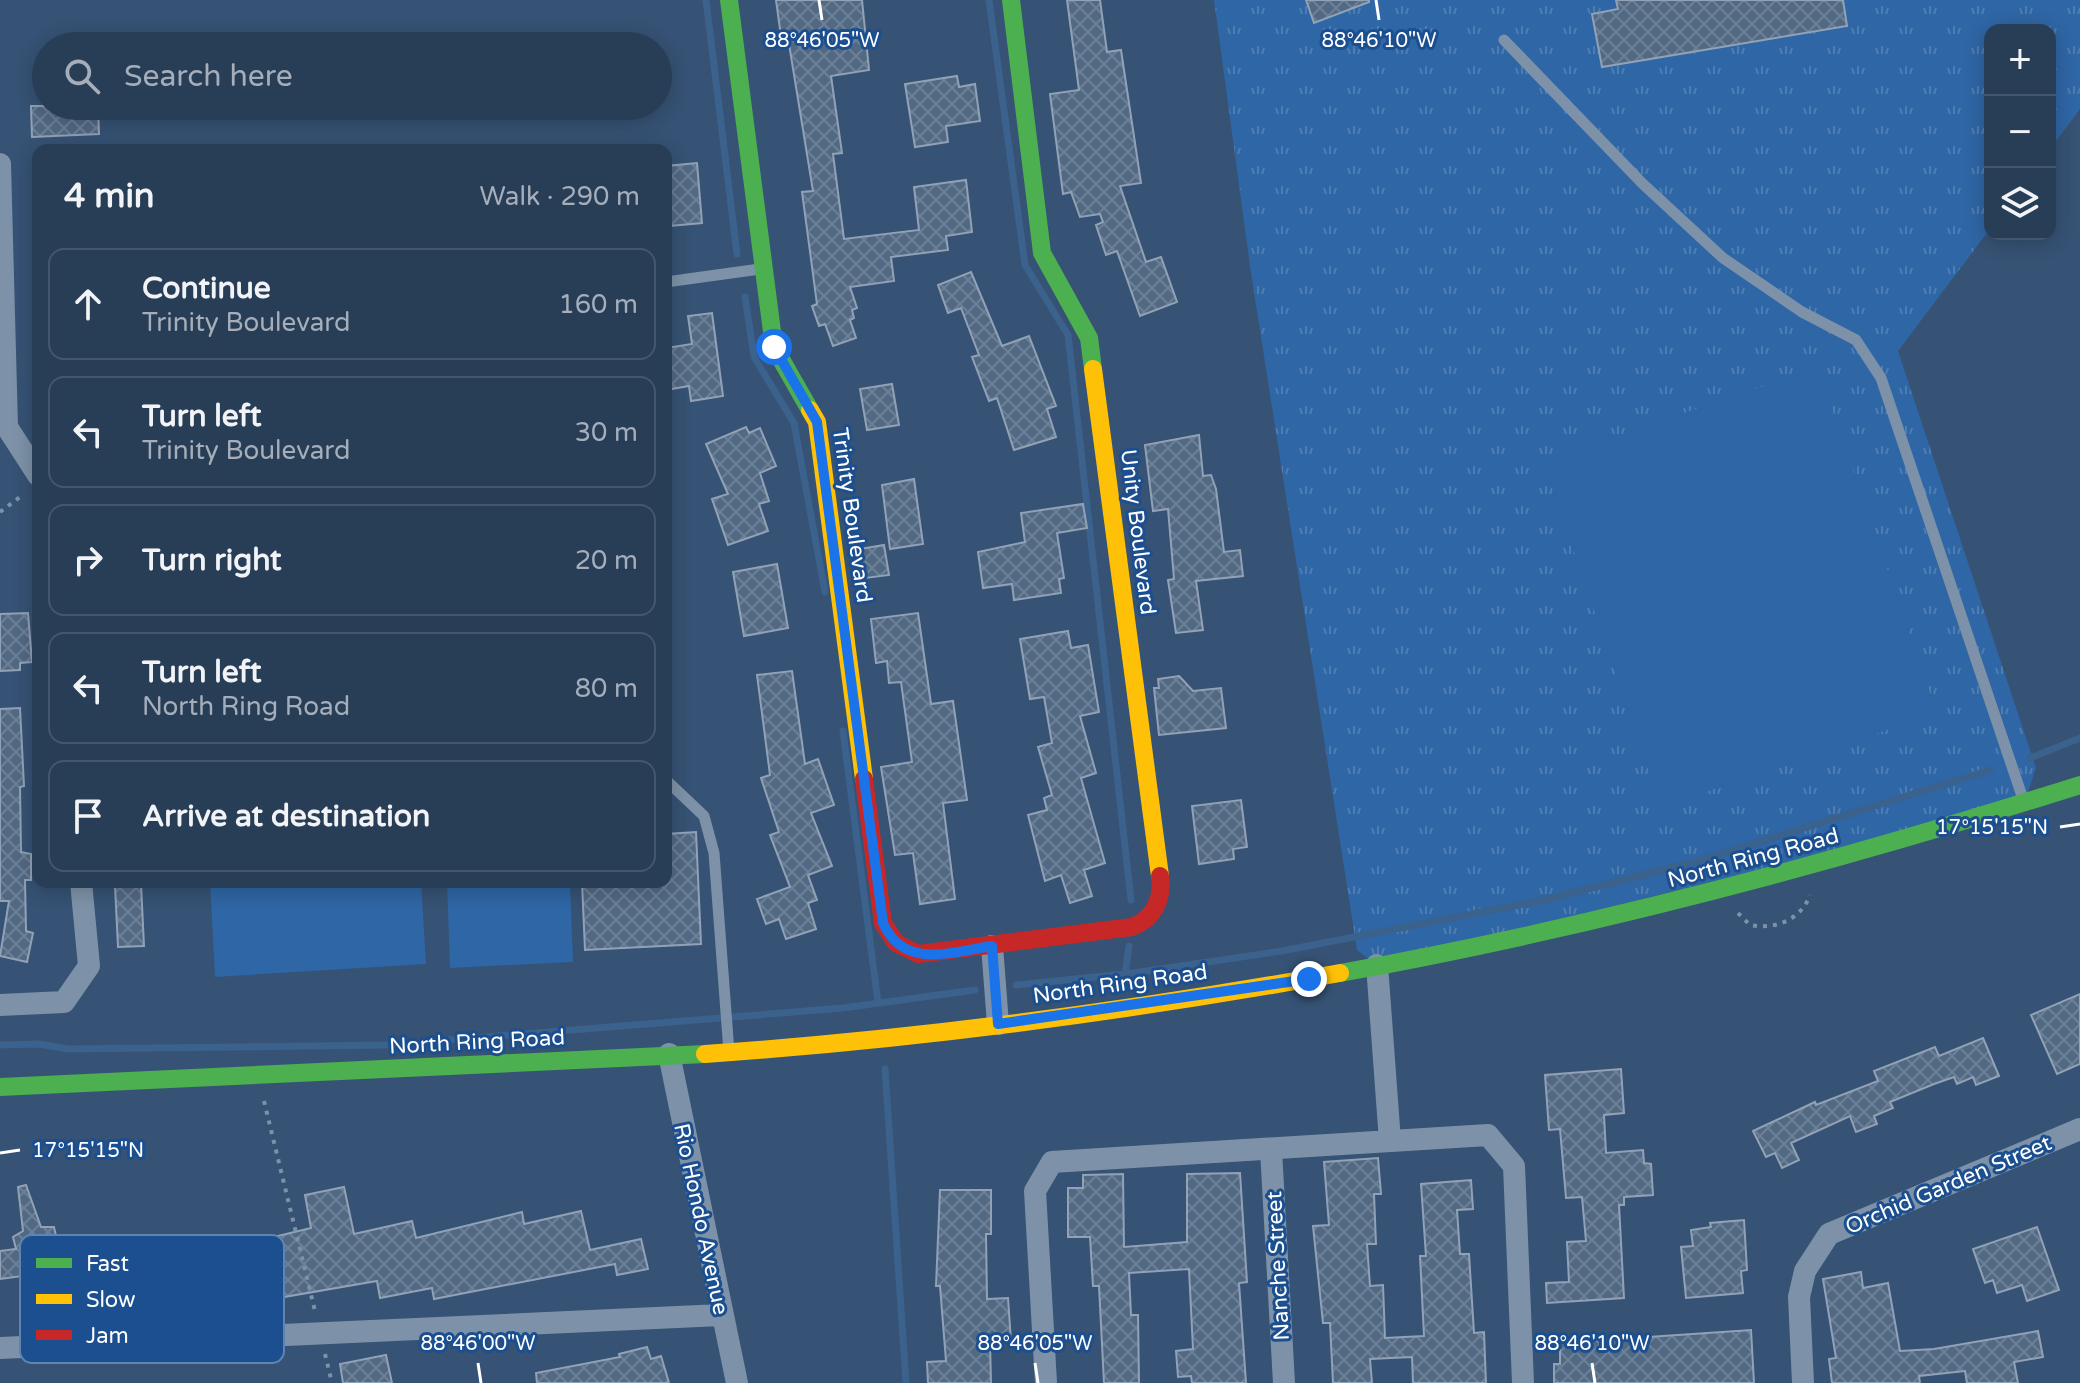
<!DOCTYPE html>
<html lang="en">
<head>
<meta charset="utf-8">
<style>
  body { margin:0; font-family:"Varela Round",sans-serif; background:#344961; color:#f1f3f6 }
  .controls { position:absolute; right:24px; top:24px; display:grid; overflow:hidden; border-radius:16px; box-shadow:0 4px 20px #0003 }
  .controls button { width:72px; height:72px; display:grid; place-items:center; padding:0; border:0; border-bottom:2px solid #44576d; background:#283e57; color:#f1f3f6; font:40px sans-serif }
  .stop { position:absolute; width:24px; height:24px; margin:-18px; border:6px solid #1a73e8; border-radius:50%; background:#fff }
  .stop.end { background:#1a73e8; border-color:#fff; box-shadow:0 2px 8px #0008 }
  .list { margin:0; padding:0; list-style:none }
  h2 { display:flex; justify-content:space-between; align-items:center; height:104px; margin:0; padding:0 32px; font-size:34px }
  h2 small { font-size:26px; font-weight:400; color:#a5aeba }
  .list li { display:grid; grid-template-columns:52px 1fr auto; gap:24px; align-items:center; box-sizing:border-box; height:112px; margin:0 16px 16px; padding:0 16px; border:2px solid #44576d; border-radius:16px }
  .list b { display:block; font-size:30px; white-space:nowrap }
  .list p { margin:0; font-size:26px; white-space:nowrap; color:#a5aeba }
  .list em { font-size:26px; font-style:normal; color:#a5aeba }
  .icon { flex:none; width:44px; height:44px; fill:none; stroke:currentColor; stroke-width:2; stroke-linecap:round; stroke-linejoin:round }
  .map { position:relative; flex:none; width:2080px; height:1383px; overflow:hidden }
  .search { position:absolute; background:#283e57; box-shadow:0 4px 20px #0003; left:32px; top:32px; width:640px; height:88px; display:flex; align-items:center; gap:20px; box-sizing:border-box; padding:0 28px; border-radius:44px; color:#a5aeba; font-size:30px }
  .panel { position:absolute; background:#283e57; box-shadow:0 4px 20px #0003; left:32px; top:144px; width:640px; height:744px; border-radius:16px }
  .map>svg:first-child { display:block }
</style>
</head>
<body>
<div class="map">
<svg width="2080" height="1383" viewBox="0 0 2080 1383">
  <defs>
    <pattern id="grass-tufts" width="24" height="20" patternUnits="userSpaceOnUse" patternTransform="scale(2)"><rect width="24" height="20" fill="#2f66a5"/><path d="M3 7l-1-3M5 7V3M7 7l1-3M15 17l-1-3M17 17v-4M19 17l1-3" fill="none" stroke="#4e7db2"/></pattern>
    <pattern id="building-cross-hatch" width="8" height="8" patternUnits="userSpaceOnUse" patternTransform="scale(2)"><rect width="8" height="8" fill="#526984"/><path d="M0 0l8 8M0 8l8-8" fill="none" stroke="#6c8096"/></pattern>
  </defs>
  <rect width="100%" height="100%" fill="#365274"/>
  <path fill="url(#grass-tufts)" d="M1214,0H2080V109L2050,149V30H1990V229L1898,351L2036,768L2024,804L1377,965L1357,950L1251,273Z"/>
  <path fill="#2f66a5" d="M1818,368L1937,713L1661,807L1543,461Z
    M210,882H421L426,964L215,977Z
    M447,882H570L573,962L450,968Z"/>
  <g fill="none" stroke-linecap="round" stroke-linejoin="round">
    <path stroke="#3b618d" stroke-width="7" d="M706,0L737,254
      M989,0L1025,265L1068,335L1131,900
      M745,297L754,357L794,423L825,592
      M843,731L878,1003
      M2030,758L2080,738
      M1125,974L1129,946
      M1016,985L1133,973L1282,951L1544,900L1698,861L1990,770
      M0,1045L39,1044L68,1049L387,1045L843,1008L975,990
      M885,1069L906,1383"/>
  </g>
  <path fill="url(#building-cross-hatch)" stroke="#92a2b6" stroke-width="2" d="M776,0H862L869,70L831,76L842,153L833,154L844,239L919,230L914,187L966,180L972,232L946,236L948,250L891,257L894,281L850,287L857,308L852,310L854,318L850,320L856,338L833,346L825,324L819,326L812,306L817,304L802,192L813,191L789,44H782Z
    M1067,0H1100L1107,52L1121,50L1141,183L1120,186L1146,262L1161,257L1177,302L1140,316L1117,251L1106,255L1096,225L1103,222L1100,214L1080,217L1071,192L1063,194L1050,94L1079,90Z
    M1306,0H1369V2L1314,23Z
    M1616,0H1843L1847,26L1602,67L1592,14L1618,9Z
    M957,76L959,87L975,84L980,121L946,126L948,142L915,147L905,84Z
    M31,106H98L99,134L32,137Z
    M697,163L702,223L670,226L666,166Z
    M971,272L1002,346L1029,336L1056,406L1047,409L1056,437L1014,450L997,398L989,401L972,357L979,355L961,308L948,313L938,285Z
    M712,313L723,396L691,401L689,386L666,390V348L692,344L688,316Z
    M892,384L899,425L867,430L860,389Z
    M746,427L749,433L760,428L776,466L760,473L769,501L759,504L768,531L728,545L712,499L728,494L706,444Z
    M1199,435L1203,476L1211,475L1216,489L1224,552L1240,550L1243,576L1196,581L1203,630L1176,633L1168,580L1174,579L1168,509L1153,511L1145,445Z
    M914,479L923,544L890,549L882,485Z
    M1083,504L1087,528L1057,533L1064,578L1059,579L1061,593L1014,600L1012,584L983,588L978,552L1025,542L1021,513Z
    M884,545L889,575L858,579L854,550Z
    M777,564L788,628L744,636L733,572Z
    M28,613L32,662L20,663V670L0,671V614Z
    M918,613L931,704L953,701L967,800L943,803L955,899L920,904L913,853L895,855L881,767L912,762L901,682L889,683L887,661L876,663L871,619Z
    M1068,631L1071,648L1088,645L1099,712L1080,716L1096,773L1081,778L1105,863L1084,870L1092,896L1070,903L1061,875L1045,881L1028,815L1047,810L1044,798L1052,795L1038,747L1052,743L1044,697L1030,699L1020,639Z
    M792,671L805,764L818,759L834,805L811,813L832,866L808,875L817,900L808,903L816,929L786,939L779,919L766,924L757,899L790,887L770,835L779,832L761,778L770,775L757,675Z
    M1179,676L1193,691L1221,688L1226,728L1159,735L1154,688H1159L1158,679Z
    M20,708L24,786L20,787L21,852L31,854V880H25L26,931L33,933L27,962L0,956L9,901H0V709Z
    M1241,800L1247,847L1233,849L1234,859L1199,864L1192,806Z
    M696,832L701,944L585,950L582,882H666V834Z
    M141,884L144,946L118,947L115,886Z
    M2080,994V1064L2057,1074L2031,1015Z
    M1983,1038L1999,1076L1976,1085L1973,1077L1957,1084L1954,1077L1934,1084L1890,1102L1893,1108L1874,1116L1877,1124L1856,1132L1850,1116L1791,1143L1799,1160L1782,1168L1775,1153L1766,1157L1753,1131L1815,1102L1816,1105L1878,1081L1874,1071L1935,1047L1939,1056Z
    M1621,1069L1624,1113L1604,1115L1606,1153L1643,1150L1644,1163L1651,1164L1653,1195L1624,1197V1205H1619L1624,1298L1547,1303L1546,1283L1569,1282L1567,1242L1586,1241L1582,1197L1566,1198L1560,1129L1549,1130L1545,1075Z
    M1378,1158L1381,1194H1374L1376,1244H1367L1370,1286L1383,1285L1385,1338L1424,1336L1420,1256H1426L1421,1184L1471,1180L1473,1209L1457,1210L1460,1254H1469L1474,1333L1484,1332L1486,1383H1413L1412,1357L1370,1359L1372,1383H1333L1330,1323H1323L1313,1226L1329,1225L1324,1162Z
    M1240,1173L1247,1282L1239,1283L1246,1383H1192L1191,1376L1178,1377L1176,1351L1193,1349L1189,1269L1129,1273L1131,1315H1138L1139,1383H1104L1099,1286H1093L1090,1237H1068V1188H1083V1175L1123,1174L1124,1247L1187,1242V1174Z
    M26,1185L41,1227H54L63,1268L69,1267L71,1275L118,1265L119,1272L202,1257L200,1245L248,1238L249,1243L311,1228L305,1195L344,1187L354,1234L412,1221L416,1238L522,1212L524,1224L581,1211L590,1250L641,1239L648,1269L617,1275L615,1264L434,1299L432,1288L380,1298L377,1281L255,1302L254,1299L195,1308L193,1289L146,1297L145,1287L76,1303L77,1307L29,1316L22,1276L0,1279V1251L16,1249L13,1237L23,1231L18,1187Z
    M940,1190H991V1234H986L987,1299L1008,1298L1011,1341L990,1342L991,1383H928L927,1362L946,1361L940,1286H936Z
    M1744,1220L1747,1270L1741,1271L1743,1293L1686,1298L1681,1247L1693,1246L1691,1230L1711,1227L1710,1223Z
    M2037,1227L2059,1290L2027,1301L2022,1285L1997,1293L1993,1280L1985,1283L1973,1249Z
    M1861,1272L1863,1288L1888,1283L1900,1351L1934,1349L2038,1331L2043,1357L2014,1362L2018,1383H1967L1965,1371L1919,1376L1920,1383H1832L1829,1359L1836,1358L1823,1279Z
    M1751,1330L1754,1383H1554V1364H1560V1343Z
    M647,1347L651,1359L661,1356L669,1383H537L536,1373L620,1357L619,1354Z
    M386,1355L392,1383H343L340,1364Z"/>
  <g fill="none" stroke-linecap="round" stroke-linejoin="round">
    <path stroke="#7d92a8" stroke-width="4" stroke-dasharray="4 6" stroke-linecap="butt" d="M0,512L24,494
      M1738,913L1750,925C1775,930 1801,920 1810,895
      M264,1101L315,1311
      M325,1354L332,1383"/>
    <path stroke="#7d92a8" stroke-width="11" d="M1504,40L1643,184L1723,258L1802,312L1856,340L1881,378L2023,799
      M666,282L760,269
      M666,780L704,816L714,853L729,1052"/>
    <path stroke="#7d92a8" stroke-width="22" d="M0,164L7,427L38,475
      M992,946L998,1024
      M1377,965L1390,1141
      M0,1005L64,1002L89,966L81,882
      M669,1054L737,1383
      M1271,1150L1284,1383
      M0,1348L721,1315
      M1046,1383L1035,1191L1052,1162L1488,1135L1514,1166L1523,1383
      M1803,1383L1799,1297L1805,1271L1829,1234L2080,1129"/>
    <path stroke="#4caf50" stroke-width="18" d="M729,0L774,347L810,410
      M1011,0L1042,253L1089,338L1093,369
      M1340,973C1591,928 1837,862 2080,785
      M0,1087L705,1054"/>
    <path stroke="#ffc107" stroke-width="18" d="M1093,369L1160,876
      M810,410L817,422L864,779
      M705,1054C918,1039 1130,1011 1340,973"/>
    <path stroke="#c62828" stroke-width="18" d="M864,779L883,923L896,943L918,954L1132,927C1154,918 1163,900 1160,876"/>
  </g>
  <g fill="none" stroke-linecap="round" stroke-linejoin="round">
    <path stroke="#1a73e8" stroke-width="10" d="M774,347L817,422L883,923C904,970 951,952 992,946L998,1024L1309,979"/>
  </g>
  <path fill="none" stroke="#fff" stroke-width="3" d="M819,0L822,20M1376,0L1379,20M2060,827L2080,824M0,1153L20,1150M478,1363L481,1383M1035,1363L1038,1383M1592,1363L1595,1383"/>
  <g text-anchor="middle" stroke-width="6" stroke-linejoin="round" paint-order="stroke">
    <g font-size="22" fill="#fff" stroke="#1b4f8f">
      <text transform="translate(853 515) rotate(82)" y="8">Trinity Boulevard</text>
      <text transform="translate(1139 532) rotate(83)" y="8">Unity Boulevard</text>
      <text transform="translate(1753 857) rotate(-15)" y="8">North Ring Road</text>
      <text transform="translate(1120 983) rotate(-8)" y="8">North Ring Road</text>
      <text transform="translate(477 1041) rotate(-3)" y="8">North Ring Road</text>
      <text transform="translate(1948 1184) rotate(-23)" y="8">Orchid Garden Street</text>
      <text transform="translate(702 1219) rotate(78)" y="8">Rio Hondo Avenue</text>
      <text transform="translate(1277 1266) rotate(-93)" y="8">Nanche Street</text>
    </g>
  </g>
  <rect x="20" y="1235" width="264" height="128" rx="12" fill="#1b4f8f" stroke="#5f84b1" stroke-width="2"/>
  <rect x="36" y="1258" width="36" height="10" fill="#4caf50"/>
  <rect x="36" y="1294" width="36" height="10" fill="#ffc107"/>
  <rect x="36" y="1330" width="36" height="10" fill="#c62828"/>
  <g font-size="22" fill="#fff">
    <text x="86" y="1271">Fast</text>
    <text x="86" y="1307">Slow</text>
    <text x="86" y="1343">Jam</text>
  </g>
  <g font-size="20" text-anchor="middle" fill="#fff" stroke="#1b4f8f" stroke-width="6" stroke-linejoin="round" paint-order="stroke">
    <text x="822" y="47">88°46'05"W</text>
    <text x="1379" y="47">88°46'10"W</text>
    <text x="1992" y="834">17°15'15"N</text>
    <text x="88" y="1157">17°15'15"N</text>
    <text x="478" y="1350">88°46'00"W</text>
    <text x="1035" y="1350">88°46'05"W</text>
    <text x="1592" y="1350">88°46'10"W</text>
  </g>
</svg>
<div class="controls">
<button>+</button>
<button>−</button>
<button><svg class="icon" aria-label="layers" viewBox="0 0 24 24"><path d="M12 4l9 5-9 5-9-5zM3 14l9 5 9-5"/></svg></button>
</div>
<div class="stop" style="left:774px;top:347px"></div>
<div class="stop end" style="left:1309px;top:979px"></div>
<div class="search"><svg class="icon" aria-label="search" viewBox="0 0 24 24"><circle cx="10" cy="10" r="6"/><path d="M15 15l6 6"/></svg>Search here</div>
<section class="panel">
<h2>4 min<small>Walk · 290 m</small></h2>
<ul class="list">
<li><svg class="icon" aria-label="ahead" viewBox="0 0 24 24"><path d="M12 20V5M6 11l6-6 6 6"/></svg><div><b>Continue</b><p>Trinity Boulevard</p></div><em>160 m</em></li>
<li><svg class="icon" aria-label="left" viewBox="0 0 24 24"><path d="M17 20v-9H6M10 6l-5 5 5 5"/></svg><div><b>Turn left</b><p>Trinity Boulevard</p></div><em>30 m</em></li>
<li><svg class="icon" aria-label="right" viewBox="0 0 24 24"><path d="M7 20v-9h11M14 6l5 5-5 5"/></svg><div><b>Turn right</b></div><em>20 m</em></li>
<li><svg class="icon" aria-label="left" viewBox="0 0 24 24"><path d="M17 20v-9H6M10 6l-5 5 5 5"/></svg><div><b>Turn left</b><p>North Ring Road</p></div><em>80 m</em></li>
<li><svg class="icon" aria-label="arrive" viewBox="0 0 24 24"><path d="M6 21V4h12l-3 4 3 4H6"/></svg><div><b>Arrive at destination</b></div></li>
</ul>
</section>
</div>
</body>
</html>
